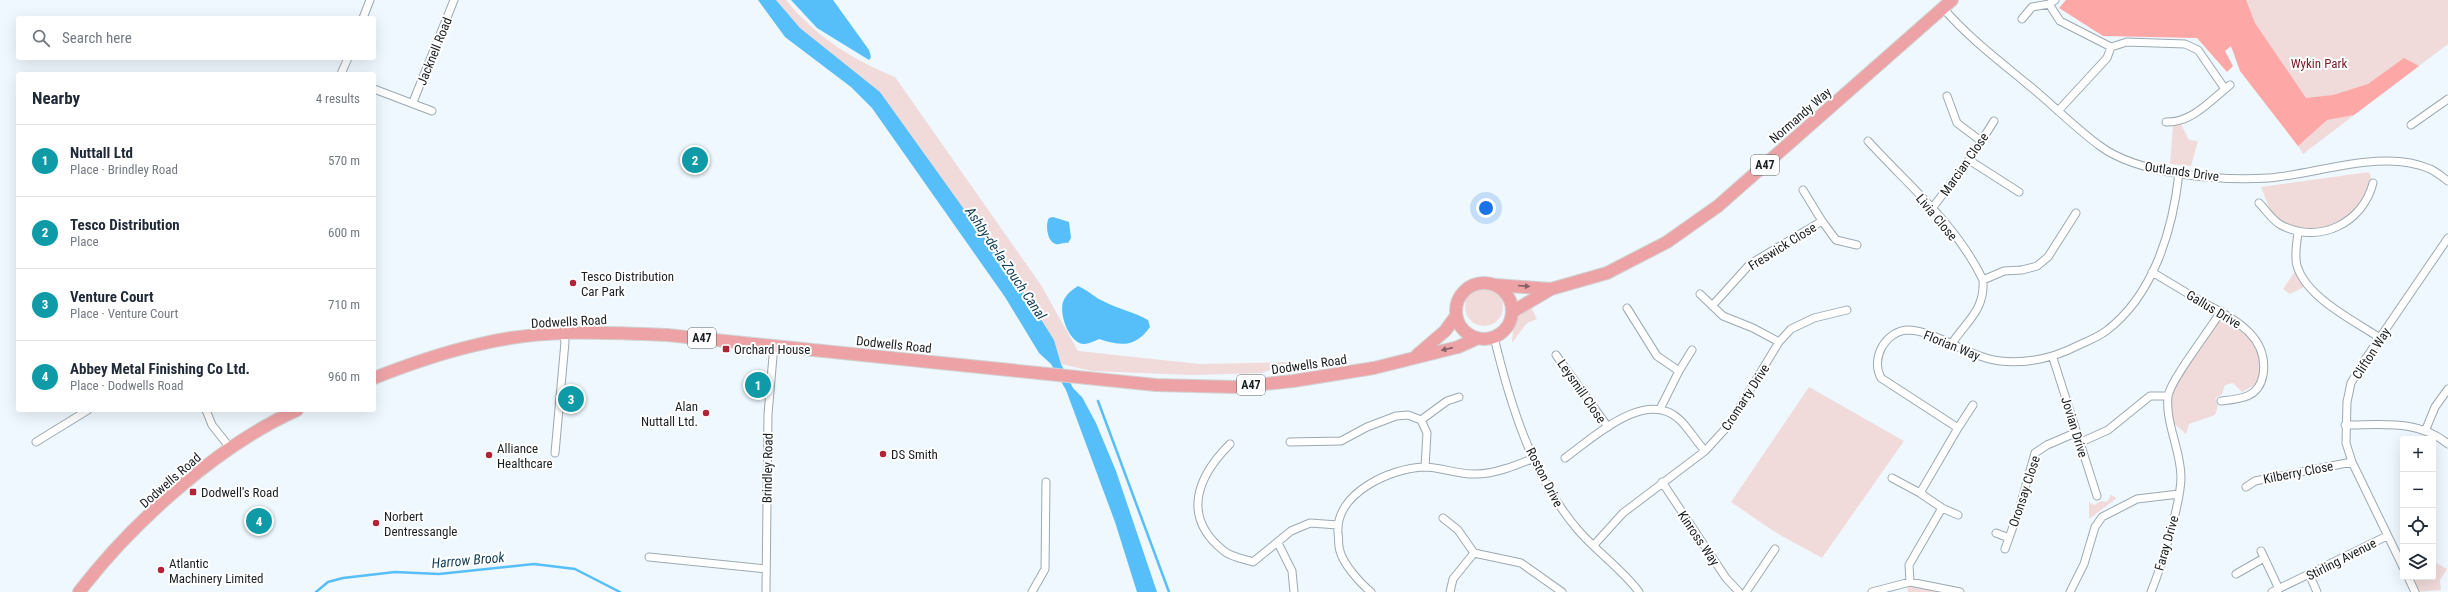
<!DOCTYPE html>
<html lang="en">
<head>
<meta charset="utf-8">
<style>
  body { margin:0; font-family:"Roboto Condensed",sans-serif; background:#f2f2f3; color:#1f2937 }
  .controls { position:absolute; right:12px; bottom:12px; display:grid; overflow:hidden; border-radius:4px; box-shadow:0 4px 16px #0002 }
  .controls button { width:36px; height:36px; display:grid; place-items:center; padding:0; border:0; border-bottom:1px solid #e0e1e3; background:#fff; color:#1f2937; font:20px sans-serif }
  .you { position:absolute; left:1486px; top:208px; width:14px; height:14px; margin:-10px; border:3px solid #fff; border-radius:50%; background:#1a73e8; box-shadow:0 0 0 6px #1a73e833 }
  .badge { display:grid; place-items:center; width:26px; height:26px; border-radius:50%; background:#111827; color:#fff; font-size:13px; font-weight:700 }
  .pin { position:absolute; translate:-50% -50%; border:2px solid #fff; box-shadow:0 1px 4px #0006 }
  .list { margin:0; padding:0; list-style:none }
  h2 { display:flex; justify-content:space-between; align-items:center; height:52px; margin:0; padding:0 16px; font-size:17px }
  h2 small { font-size:13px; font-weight:400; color:#747a83 }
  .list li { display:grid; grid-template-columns:26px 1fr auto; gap:12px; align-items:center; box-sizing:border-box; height:72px; padding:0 16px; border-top:1px solid #e0e1e3 }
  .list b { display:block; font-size:15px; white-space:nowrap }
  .list p { margin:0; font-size:13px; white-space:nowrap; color:#747a83 }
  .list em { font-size:13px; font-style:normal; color:#747a83 }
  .icon { flex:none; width:22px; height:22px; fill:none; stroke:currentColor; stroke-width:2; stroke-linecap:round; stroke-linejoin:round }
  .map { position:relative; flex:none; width:2448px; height:592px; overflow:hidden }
  .search { position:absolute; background:#fff; box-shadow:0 4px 16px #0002; left:16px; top:16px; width:360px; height:44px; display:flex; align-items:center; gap:10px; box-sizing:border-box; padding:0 14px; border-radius:4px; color:#747a83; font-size:15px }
  .panel { position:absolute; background:#fff; box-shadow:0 4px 16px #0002; left:16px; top:72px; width:360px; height:340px; border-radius:4px }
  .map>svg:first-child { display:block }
</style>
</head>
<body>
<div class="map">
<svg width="2448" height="592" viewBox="0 0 2448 592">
  <rect width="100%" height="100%" fill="#eff8fe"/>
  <path fill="#f1dbda" d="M776,0H786C815,36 853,60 895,77L1041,285L1078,351L1200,364L1291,362L1262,373L1191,375L1092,371L1061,364L1054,340L1027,297L880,92L800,28Z
    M2216,0H2448V44L2303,154L2285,123L2231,48Z
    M2181,124L2189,140L2198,141L2191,166L2170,164L2173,126Z
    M2369,172L2373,183L2365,203L2345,224L2318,232H2298L2274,220L2261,187Z
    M2298,267L2308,285L2290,294L2283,289Z
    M1465 307a19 19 0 1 1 38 0a19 19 0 1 1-38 0Z
    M1530,305L1537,319L1527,323L1512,343C1514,324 1513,316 1530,305Z
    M2221,311C2254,337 2262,336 2262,381L2242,392L2233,383L2225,385L2222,394L2215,399L2218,406L2215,415L2189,424L2186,434L2170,420L2168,396Z
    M1809,387L1904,441L1822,558L1775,532L1731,502Z
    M2111,495L2117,498L2089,519V502L2094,505L2101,501L2107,502Z
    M2433,561L2447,569L2440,580L2441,590L2415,592L2408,577H2433Z
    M1906,582L1957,592H1908Z"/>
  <path fill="#fda7a7" d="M2066,0H2246L2255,23L2306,98L2333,95L2368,84L2404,58L2419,66L2354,115L2327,120L2298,146L2240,71L2231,46L2225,51L2233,66L2227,72L2197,38L2103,36L2059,8Z"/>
  <path fill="#56bef8" d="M758,0H776L800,28L880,92L1027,297L1054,340L1061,364L1073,388L1082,397L1096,423L1116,471L1157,592H1137L1115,522L1066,390L1051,364L1039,353L1005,297L872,108L851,87L785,37Z
    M791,0H833L869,50L871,57L869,60L817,28Z
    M1053,217L1069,222L1071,238L1068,243C1064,242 1059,245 1056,244C1047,242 1045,224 1049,218Z
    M1078,286C1088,290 1095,298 1105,302C1119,309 1134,312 1148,320L1150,327C1135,348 1121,346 1099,339C1094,341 1089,344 1084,344C1069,343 1059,314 1063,302C1066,294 1072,290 1078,286Z"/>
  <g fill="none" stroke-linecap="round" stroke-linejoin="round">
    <path stroke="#56bef8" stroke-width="2.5" d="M1098,401L1169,592
      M316,592L328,582L343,578L395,572L439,574L534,564L575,569L620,592"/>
    <g stroke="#9ca9b2" stroke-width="9">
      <path id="street" d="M2049,4L2060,21L2111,47L2127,42L2185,44L2198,50L2225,89
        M1943,8C1968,37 1997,59 2026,83C2051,103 2074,127 2100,146C2139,175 2221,181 2269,178C2318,174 2384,148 2430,169C2437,172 2442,177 2448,181
        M363,18L370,0
        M2022,19L2032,7L2049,4L2055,0
        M341,74L348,58
        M374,89L432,111
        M1947,96L1957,123L1981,141
        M413,102L454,0
        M2058,111L2107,58L2111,47
        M2166,122C2192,123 2211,100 2230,85
        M2411,125L2448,99
        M1868,141C1908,185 1957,225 1983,280
        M1969,160L2019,192
        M1803,190L1822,221
        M2259,203C2267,211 2272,220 2281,225C2319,245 2363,223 2373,183
        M1933,207L1972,156L1994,121
        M2298,232C2297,243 2294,255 2297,266C2307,298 2353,320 2380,338
        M2152,272C2167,281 2182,290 2197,299C2226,316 2270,332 2263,375C2259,398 2240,399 2221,401
        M1700,294L1723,316L1753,328L1779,342
        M1712,306L1750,264L1822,221L1836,240L1857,245
        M1627,308L1657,356L1679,371L1660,409
        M1494,337C1510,404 1532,476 1578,530C1597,552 1622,569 1639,592
        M1951,345C1966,321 1985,311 1983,280L2004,271L2022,270L2037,266L2048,257L2076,213
        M1556,355L1608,427
        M2053,358L2097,496
        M1679,371L1692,350
        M206,410L212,425L231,449
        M1421,420L1447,401L1459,397
        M2345,425C2382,425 2418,419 2448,444
        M1958,428L1973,405
        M2426,429L2435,407L2448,389
        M36,442L88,410
        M1290,442L1341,441L1367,427L1396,416L1408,415L1421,420L1427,433L1425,467
        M2079,443L2108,430L2150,396H2168
        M1230,444C1197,477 1181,517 1224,551C1231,557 1244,559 1253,562L1291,531L1310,523L1338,525
        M555,453L565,342L563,333
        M1565,458C1593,438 1646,387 1680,420C1689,429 1696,441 1705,451
        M1892,478L1920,493
        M1662,482L1726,578L1739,592
        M2246,487L2255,481L2352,462
        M1942,508L1958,515
        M1443,518L1458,530L1474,553
        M1996,533L2009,538
        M1278,543L1292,571L1294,592
        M1594,545L1623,513L1705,451L1728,426L1779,342L1791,329L1814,318L1847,310
        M2005,549L2019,510L2035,453L2047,445L2075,433
        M2261,551L2279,589
        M649,557L766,569
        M2403,567L2352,462L2346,443L2347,402L2351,383L2364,361L2448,238
        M2236,574L2264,558
        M2310,576L2317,592
        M2408,577L2415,592
        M1910,582L1909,565L1942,508L1920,493L1958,428L1881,378C1870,358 1886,330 1909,330C1936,331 1968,357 2000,361C2029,364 2054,358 2079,345C2088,341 2098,337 2106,331C2154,295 2173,229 2179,173
        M766,592L768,414L774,345
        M1032,592L1045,569L1046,482
        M1371,592C1361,584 1343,564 1340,551C1338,546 1339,539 1338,533C1335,493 1391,468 1424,467C1441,467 1459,475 1476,474C1495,474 1517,465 1534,458
        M1450,592L1453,579L1474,553L1521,563L1562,592
        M1746,592L1775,549
        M1872,592L1910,582L1960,592
        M2070,592L2084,564L2095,527L2102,517L2137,499L2179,494
        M2151,592C2161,568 2181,502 2181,477C2181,450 2165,423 2168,396C2171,379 2210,330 2221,311
        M2272,592L2387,536"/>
    </g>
    <g stroke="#d1d2d3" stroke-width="14">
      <path id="primary" d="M1456 311a28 28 0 1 1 56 0a28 28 0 1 1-56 0Z
        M1496,285L1551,289
        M1512,312L1551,289L1607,273L1667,242L1718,206L1952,0
        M1417,355L1445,331L1456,316
        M374,378C407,365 441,353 476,345C538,329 604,332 667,335L1156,385L1235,387L1293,381L1374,368L1458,347L1478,338
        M79,592C132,523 217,446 297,410"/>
    </g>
    <use href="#street" stroke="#fff" stroke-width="7"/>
    <use href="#primary" stroke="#eda3a6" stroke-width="12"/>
  </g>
  <defs><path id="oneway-solid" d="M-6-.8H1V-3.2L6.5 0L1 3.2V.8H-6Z"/></defs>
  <g fill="#846164">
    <use href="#oneway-solid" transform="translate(1524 286) rotate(5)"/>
    <use href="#oneway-solid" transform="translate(1447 349) rotate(167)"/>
  </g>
  <g fill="#b42238" stroke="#fff" stroke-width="1.5">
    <circle cx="573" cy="283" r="4"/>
    <rect x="722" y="345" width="8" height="8" rx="2"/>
    <circle cx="706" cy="413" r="4"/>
    <circle cx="883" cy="454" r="4"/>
    <circle cx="489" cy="455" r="4"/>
    <rect x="189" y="488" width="8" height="8" rx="2"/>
    <circle cx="376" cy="523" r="4"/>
    <circle cx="161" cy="570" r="4"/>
  </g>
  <g text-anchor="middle" stroke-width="4" stroke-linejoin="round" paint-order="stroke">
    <g fill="#fff" stroke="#5f6264" stroke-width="1">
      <rect x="1751" y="155" width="28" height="20" rx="3"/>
      <rect x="688" y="328" width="28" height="20" rx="3"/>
      <rect x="1237" y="375" width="28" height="20" rx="3"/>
    </g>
    <g font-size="12" font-weight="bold" fill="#1a1f22">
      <text x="1765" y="169">A47</text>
      <text x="702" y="342">A47</text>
      <text x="1251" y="389">A47</text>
    </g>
    <g font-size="13" fill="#1a1f22" stroke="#fff">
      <text transform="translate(434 51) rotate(-68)" y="5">Jacknell Road</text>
      <text transform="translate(1800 115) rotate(-41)" y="5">Normandy Way</text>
      <text transform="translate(1964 164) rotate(-55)" y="5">Marcian Close</text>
      <text transform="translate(2182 171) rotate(8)" y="5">Outlands Drive</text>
      <text transform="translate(1937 217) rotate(50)" y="5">Livia Close</text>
      <text transform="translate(1782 246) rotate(-32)" y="5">Freswick Close</text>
      <text transform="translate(2214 309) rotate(31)" y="5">Gallus Drive</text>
      <text transform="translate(569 321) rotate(-3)" y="5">Dodwells Road</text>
      <text transform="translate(894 344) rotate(6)" y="5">Dodwells Road</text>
      <text transform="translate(1952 345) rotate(22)" y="5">Florian Way</text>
      <text transform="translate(2371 353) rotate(-57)" y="5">Clifton Way</text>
      <text transform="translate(1309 364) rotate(-8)" y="5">Dodwells Road</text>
      <text transform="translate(1582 391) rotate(55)" y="5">Leysmill Close</text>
      <text transform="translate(1745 397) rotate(-57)" y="5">Cromarty Drive</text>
      <text transform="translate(2075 427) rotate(73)" y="5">Jovian Drive</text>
      <text transform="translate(767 468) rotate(-89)" y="5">Brindley Road</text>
      <text transform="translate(2298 472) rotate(-11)" y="5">Kilberry Close</text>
      <text transform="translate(1545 477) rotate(63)" y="5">Roston Drive</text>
      <text transform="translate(170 480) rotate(-41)" y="5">Dodwells Road</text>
      <text transform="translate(2024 491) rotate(-72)" y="5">Oronsay Close</text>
      <text transform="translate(1699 538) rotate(56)" y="5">Kinross Way</text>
      <text transform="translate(2166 543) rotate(-74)" y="5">Faray Drive</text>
      <text transform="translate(2341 559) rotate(-27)" y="5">Stirling Avenue</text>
    </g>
    <g font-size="13" fill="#781c26" stroke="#fff">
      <text x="2319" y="68">Wykin Park</text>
    </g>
    <g font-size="13" fill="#1a1f22" stroke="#fff" text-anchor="start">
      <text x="581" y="281">Tesco Distribution<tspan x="581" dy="15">Car Park</tspan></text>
      <text x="734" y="354">Orchard House</text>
      <text x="698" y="411" text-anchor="end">Alan<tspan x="698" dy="15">Nuttall Ltd.</tspan></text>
      <text x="497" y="453">Alliance<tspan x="497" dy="15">Healthcare</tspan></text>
      <text x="891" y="459">DS Smith</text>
      <text x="201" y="497">Dodwell's Road</text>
      <text x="384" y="521">Norbert<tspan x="384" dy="15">Dentressangle</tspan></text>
      <text x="169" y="568">Atlantic<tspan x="169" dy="15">Machinery Limited</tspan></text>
    </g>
    <g font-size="14" font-style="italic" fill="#144058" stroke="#fff">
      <text transform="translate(1006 263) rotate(56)" y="5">Ashby-de-la-Zouch Canal</text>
      <text transform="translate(468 560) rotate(-5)" y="5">Harrow Brook</text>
    </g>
  </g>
</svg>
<div class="controls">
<button>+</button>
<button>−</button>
<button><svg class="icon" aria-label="locate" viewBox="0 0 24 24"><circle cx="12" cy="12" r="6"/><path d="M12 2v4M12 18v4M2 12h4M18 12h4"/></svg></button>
<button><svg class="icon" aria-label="layers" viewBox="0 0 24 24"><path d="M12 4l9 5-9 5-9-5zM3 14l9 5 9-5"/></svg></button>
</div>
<div class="you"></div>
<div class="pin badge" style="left:758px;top:385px;background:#0f9aa8">1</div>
<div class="pin badge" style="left:695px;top:160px;background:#0f9aa8">2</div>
<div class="pin badge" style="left:571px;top:399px;background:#0f9aa8">3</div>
<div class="pin badge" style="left:259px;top:521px;background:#0f9aa8">4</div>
<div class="search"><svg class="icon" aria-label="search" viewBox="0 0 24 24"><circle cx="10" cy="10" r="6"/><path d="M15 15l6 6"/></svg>Search here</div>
<section class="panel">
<h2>Nearby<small>4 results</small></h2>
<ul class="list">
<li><span class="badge" style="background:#0f9aa8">1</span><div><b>Nuttall Ltd</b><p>Place · Brindley Road</p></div><em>570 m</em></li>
<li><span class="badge" style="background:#0f9aa8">2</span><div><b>Tesco Distribution</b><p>Place</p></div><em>600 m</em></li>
<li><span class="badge" style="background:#0f9aa8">3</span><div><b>Venture Court</b><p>Place · Venture Court</p></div><em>710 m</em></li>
<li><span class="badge" style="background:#0f9aa8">4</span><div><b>Abbey Metal Finishing Co Ltd.</b><p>Place · Dodwells Road</p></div><em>960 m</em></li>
</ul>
</section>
</div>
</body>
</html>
